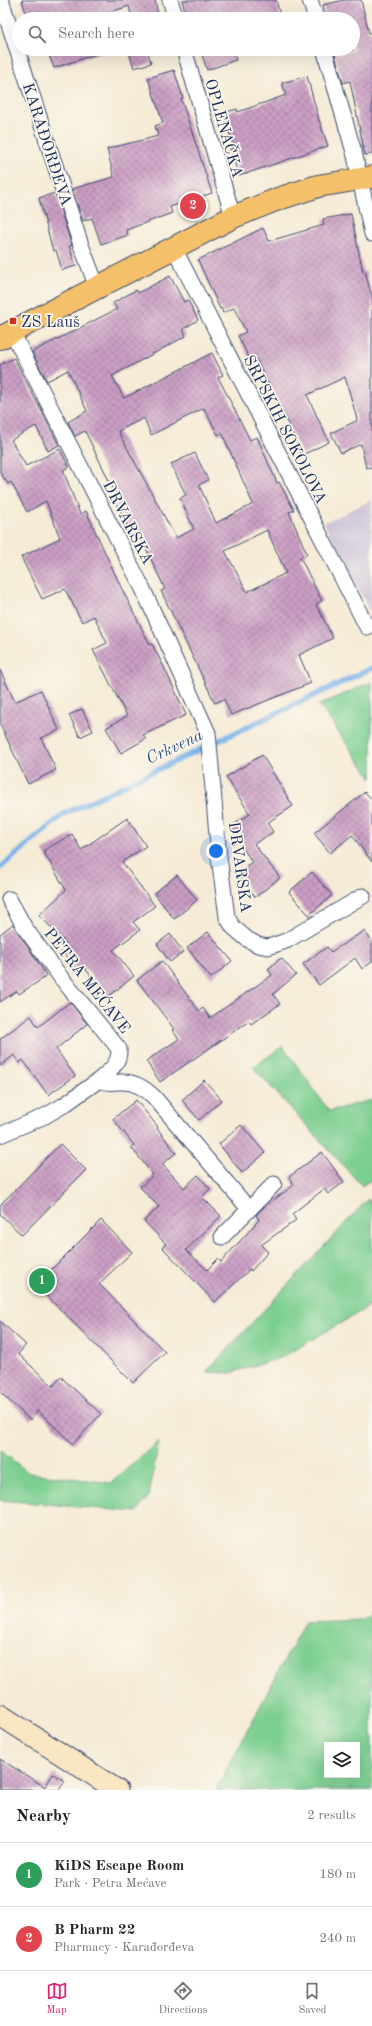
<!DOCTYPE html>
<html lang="en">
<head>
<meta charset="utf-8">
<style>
  body { margin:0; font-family:"Old Standard TT",serif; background:#f2f2f2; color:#222 }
  .controls { position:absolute; right:12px; bottom:12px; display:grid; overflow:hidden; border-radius:0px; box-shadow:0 4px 16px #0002 }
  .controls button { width:36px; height:36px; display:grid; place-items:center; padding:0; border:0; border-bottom:1px solid #e0e0e0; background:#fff; color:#222; font:20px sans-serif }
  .you { position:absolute; left:216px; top:851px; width:14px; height:14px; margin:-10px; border:3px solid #fff; border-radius:50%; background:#1a73e8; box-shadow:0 0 0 6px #1a73e833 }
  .badge { display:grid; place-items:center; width:26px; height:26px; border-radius:50%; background:#db2777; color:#fff; font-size:13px; font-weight:700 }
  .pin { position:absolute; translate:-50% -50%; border:2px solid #fff; box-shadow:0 1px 4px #0006 }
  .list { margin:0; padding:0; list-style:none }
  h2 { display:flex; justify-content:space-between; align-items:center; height:52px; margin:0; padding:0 16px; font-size:17px }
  h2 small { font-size:13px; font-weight:400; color:#767676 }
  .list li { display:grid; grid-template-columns:26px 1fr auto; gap:12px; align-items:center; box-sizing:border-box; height:64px; padding:0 16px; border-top:1px solid #e0e0e0 }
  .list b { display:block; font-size:15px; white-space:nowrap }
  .list p { margin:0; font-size:13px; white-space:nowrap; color:#767676 }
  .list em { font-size:13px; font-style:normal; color:#767676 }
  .icon { flex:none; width:22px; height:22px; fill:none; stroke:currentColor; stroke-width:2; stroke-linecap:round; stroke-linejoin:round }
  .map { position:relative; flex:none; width:372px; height:1790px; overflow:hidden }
  .search { position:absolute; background:#fff; box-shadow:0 4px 16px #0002; left:12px; right:12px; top:12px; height:44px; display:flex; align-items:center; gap:10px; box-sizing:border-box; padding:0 14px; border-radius:22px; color:#767676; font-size:15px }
  .sheet { height:180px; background:#fff }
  nav { display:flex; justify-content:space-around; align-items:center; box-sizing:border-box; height:56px; border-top:1px solid #e0e0e0; background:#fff; font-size:11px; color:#767676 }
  nav a { display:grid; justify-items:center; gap:2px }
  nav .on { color:#db2777 }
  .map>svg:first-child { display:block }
</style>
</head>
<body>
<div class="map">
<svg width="372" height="1790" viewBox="0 0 372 1790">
  <defs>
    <pattern id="building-cross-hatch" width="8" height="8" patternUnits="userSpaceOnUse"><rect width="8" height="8" fill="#cb9fc4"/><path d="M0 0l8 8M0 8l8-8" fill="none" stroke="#a482a2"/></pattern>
  </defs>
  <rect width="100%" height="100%" fill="#fbf7ec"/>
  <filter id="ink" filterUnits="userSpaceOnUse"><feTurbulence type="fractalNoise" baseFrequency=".025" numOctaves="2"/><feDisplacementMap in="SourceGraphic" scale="8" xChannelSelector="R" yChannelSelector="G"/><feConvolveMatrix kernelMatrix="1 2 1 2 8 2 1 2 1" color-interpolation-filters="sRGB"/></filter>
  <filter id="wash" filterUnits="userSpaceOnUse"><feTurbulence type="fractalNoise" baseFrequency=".012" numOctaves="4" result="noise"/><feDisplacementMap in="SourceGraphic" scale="16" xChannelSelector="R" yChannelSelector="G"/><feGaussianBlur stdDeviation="0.9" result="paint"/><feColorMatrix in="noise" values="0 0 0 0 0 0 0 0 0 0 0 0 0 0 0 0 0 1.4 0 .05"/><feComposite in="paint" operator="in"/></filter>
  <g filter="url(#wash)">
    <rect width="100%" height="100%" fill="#f5ebd6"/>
    <path fill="#c9bfd7" d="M372,500V615L324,523Z"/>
    <path fill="#7dcf91" stroke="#4c7f78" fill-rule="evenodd" d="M372,682V779L319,705Z
      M283,1046L329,1111L372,1100V1179L362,1186L253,1067Z
      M368,1199L372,1206V1305L280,1358L230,1373L206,1372Z
      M159,1441L149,1496L137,1512L0,1500V1450L29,1473L111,1483Z
      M372,1612V1790H216L305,1621L361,1619ZM327,1745H357V1775H327Z"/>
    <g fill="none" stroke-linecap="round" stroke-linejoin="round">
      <path stroke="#7ab3ea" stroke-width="5.5" d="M0,868L64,814L372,668"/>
    </g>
    <g id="blocks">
      <path fill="url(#building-cross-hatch)" fill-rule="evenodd" d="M22,0H155L159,19H132L129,6L88,19H28Z
        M182,0H276L281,19H187Z
        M344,0H361L369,33H372V154L365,155L350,81L343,83L335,55L353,50V19H326L323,5Z
        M47,49H103V52L54,68Z
        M128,49H147L151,63L134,68Z
        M200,49H232L236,60L207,70Z
        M174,70L183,98L181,99L212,193L170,207L172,213L126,230L128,235L101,244L92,218L83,221L72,189L114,177L107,149L158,136L155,126L163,123L148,78Z
        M307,76L319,120L328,146L239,176L230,149L234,148L223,113L237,109L238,112L286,95L282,83Z
        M55,193L72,246H69L76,266L62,270L56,250L53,251L39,198Z
        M351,214L363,272L365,271L372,297V467L366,468L361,444L341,453L331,433L356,421L357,419L345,377L307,395L329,442L302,455L284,415L256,359L251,362L238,336L246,332L234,308L223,313L221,308L220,309L198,260L263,228L269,241L324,225L323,219Z
        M170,276L184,302L188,300L198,320L183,329L186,336L112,376L124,398L212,353L223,375L218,377L250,440L257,437L277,483L279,482L294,510L289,512L307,554L300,557L322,601L316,604L333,638L299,655L311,683L231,715L224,699L215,703L161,591L165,589L137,529L130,532L114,498L117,497L85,431L75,436L68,422L87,411L68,370L47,381L32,352L117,309L113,303L136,290L138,293ZM204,408L218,435L222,433L253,504L216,523L199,485L208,480L195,453L171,464L186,495L180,498L194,529L176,538L118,431L144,418L151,435ZM267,530L286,573L247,592L225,551Z
        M14,358L59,445L48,451L36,426L11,440L26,466L60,449L69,467L63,470L80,514L86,511L120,585L150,645L152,644L164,667L186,715L143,735L146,739L121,753L106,728L127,716L93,650L107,643L94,616L82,622L65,589L42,599L21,557L60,538L46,501L27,512L11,482L8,484L0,472V365Z
        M0,670L15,702L41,690L59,730L41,738L56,770L28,784L0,724Z
        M82,709L93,731L80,737L69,715Z
        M262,755L293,806L267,823L273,832L254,844L280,878L255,897L237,873L252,862L230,828L250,814L226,777Z
        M365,792L372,800V862L352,835L330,853L314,833Z
        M127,818L146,846L122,862L155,906L133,922L140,930L113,950L134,976L108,997L84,967L78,971L60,948L66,943L39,915L66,890L43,851L72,834L81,850Z
        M312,872L332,895L309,915L289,892Z
        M177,875L197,900L174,919L154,893Z
        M13,924L47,976L19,994L17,991L0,1002V934Z
        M364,931L372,941V962L362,969L355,958L319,985L303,964L327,947L331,952Z
        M208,932L232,961L211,978L187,948Z
        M170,934L183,952L170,962L157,944Z
        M281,958L296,975L273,994L280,1004L251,1024L249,1021L160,1082L146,1061L179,1039L172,1030L174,1029L137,980L162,961L199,1011L203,1008L210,1018L272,975L268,969Z
        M70,1002L87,1024L56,1049L75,1076L48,1095L23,1060L19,1063L14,1055L0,1066V1039L31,1016L38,1027Z
        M204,1080L222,1100L199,1120L182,1100Z
        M136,1100L158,1127L157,1128L176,1153L162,1164L184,1188L198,1175L210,1189L202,1197L221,1216L186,1250L207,1270L218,1259L221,1262L259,1220L256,1215L264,1207L294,1185L289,1177L322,1152L344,1182L328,1194L324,1189L292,1214L296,1220L261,1245L268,1252L251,1271L250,1269L215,1302L162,1247L166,1244L144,1221L159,1207L140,1187L153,1175L131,1147L134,1145L113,1119Z
        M241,1125L265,1153L242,1173L219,1144Z
        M60,1144L86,1170L22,1235L0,1214V1205Z
        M101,1220L132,1252L99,1284L165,1352L133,1383L36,1285Z
        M0,1321L26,1345L18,1354L53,1386L61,1377L101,1414L73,1444L38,1411L30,1420L0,1392Z
        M0,1759L45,1787L53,1774L65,1781L59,1790H0Z"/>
    </g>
  </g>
  <g filter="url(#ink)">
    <use href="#blocks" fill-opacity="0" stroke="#3c4b70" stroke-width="1"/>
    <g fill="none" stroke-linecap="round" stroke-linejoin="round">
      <g stroke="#3c4b70" stroke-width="17">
        <path id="street" d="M1,0L81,245L97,287
          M170,0L176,19
          M310,0L316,19
          M184,49L233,217
          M324,49L354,152L372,234
          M174,248L367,627
          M12,332L142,587L208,733L219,857L227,917L233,927L247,939L258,945L268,947L286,941L363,896
          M9,899L25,928L62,979L119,1049C120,1064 109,1071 99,1080
          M0,1135L45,1116L64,1105L99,1080C107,1084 112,1082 120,1082C134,1081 145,1088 154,1097L249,1209
          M222,1237L274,1184"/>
      </g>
      <g stroke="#3c4b70" stroke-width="23">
        <path id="secondary" d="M0,1715L117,1790"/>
      </g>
      <g stroke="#3c4b70" stroke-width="24">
        <path id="primary" d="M0,338L233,217L278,199L318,186L372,177"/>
      </g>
      <use href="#street" stroke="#fff" stroke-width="15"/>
      <use href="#secondary" stroke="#fbe6c3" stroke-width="21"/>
      <use href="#primary" stroke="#f4c16a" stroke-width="22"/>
    </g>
  </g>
  <rect fill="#c8321e" stroke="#fbf7ec" stroke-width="1.5" x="9" y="317" width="8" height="8" rx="2"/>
  <g text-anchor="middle" stroke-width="3.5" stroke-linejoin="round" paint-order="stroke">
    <g font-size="16" fill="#1b2f5e" stroke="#fbf7ec">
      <text transform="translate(225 128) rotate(74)" y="6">OPLENAČKA</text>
      <text transform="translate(48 144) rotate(72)" y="6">KARAĐORĐEVA</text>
      <text transform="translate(286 429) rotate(63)" y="6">SRPSKIH SOKOLOVA</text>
      <text transform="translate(129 522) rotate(63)" y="6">DRVARSKA</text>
      <text transform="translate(241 867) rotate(82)" y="6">DRVARSKA</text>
      <text transform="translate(88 980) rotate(52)" y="6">PETRA MEĆAVE</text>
    </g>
    <g font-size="16" fill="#1b2f5e" stroke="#fbf7ec" text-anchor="start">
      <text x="21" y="327">ZS Lauš</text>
    </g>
    <g font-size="17" font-style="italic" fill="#385788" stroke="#fbf7ec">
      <text transform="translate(174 746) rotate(-25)" y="6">Crkvena</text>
    </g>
  </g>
</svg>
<div class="controls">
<button><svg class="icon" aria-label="layers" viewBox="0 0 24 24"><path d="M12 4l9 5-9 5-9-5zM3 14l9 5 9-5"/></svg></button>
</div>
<div class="you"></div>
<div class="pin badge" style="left:42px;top:1281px;background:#2e9e5b">1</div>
<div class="pin badge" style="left:193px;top:206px;background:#e0444e">2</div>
<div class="search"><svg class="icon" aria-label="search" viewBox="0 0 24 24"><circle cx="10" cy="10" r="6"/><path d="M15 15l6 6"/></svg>Search here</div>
</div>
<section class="sheet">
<h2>Nearby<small>2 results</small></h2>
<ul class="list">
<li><span class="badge" style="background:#2e9e5b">1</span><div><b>KiDS Escape Room</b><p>Park · Petra Mećave</p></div><em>180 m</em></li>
<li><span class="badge" style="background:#e0444e">2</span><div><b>B Pharm 22</b><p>Pharmacy · Karađorđeva</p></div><em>240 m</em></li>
</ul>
</section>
<nav>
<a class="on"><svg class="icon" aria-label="map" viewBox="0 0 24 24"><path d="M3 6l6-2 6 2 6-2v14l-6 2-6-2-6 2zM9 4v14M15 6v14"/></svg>Map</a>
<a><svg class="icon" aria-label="directions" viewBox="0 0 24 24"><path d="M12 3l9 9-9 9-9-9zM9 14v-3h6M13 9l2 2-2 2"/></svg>Directions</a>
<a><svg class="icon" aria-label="saved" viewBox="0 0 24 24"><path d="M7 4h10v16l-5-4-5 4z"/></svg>Saved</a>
</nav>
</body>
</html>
